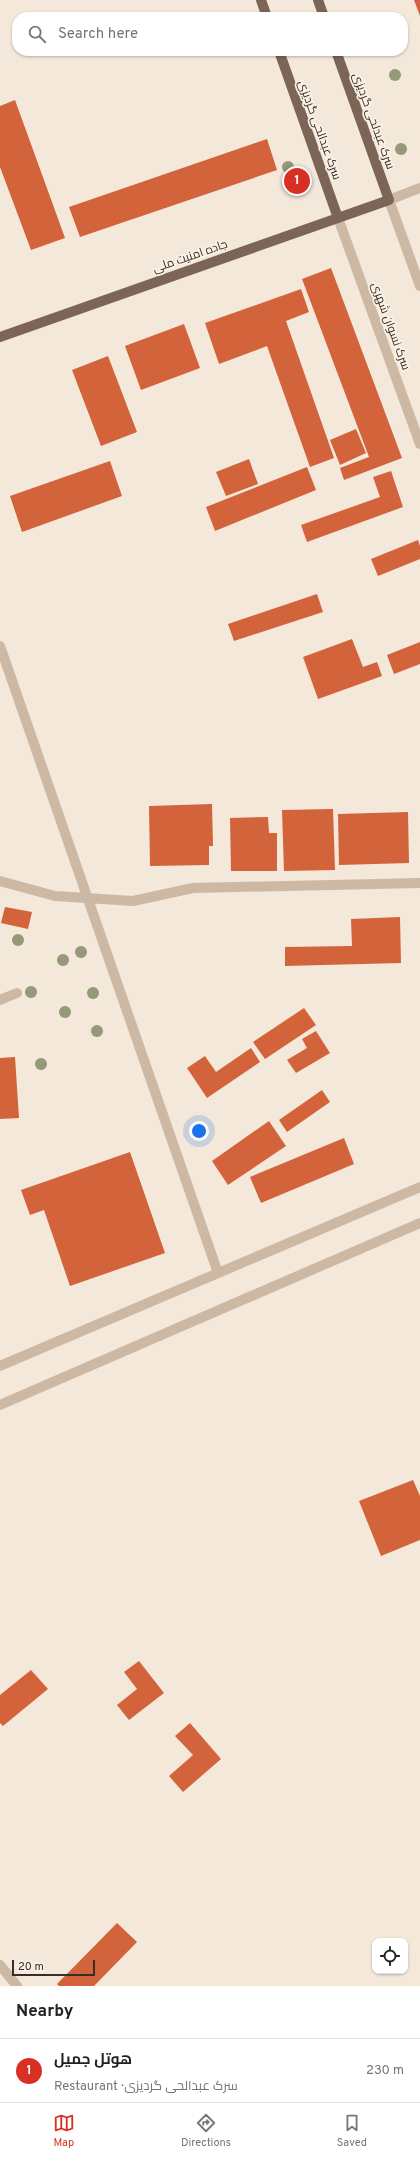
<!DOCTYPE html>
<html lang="en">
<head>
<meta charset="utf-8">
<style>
  body { margin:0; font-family:Overpass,Cairo,sans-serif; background:#f6f6f6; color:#222 }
  .controls { position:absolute; right:12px; bottom:12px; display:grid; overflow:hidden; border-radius:8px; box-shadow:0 1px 3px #0004 }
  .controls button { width:36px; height:36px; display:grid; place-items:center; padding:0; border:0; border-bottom:1px solid #e0e0e0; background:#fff; color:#222; font:20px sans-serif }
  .scale { position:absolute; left:12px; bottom:10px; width:83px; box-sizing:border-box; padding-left:4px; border:2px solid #382d27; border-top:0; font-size:11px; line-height:14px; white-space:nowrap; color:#382d27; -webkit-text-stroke:3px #fbf2e6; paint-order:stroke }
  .you { position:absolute; left:199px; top:1131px; width:14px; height:14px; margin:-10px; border:3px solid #fff; border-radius:50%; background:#1a73e8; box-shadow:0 0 0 6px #1a73e833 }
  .badge { display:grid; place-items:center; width:26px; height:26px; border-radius:50%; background:#d93025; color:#fff; font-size:13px; font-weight:700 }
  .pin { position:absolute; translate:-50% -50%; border:2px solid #fff; box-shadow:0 1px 4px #0006 }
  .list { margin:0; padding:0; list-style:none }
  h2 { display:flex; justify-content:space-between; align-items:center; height:52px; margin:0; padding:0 16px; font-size:17px }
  h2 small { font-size:13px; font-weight:400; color:#767676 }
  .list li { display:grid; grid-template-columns:26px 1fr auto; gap:12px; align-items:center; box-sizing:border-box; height:64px; padding:0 16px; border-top:1px solid #e0e0e0 }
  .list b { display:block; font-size:15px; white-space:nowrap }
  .list p { margin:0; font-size:13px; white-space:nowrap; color:#767676 }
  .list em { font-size:13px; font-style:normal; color:#767676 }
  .icon { flex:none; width:22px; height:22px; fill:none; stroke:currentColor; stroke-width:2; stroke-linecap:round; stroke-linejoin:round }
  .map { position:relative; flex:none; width:420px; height:1986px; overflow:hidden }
  .search { position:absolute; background:#fff; box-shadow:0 1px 3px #0004; left:12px; right:12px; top:12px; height:44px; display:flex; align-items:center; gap:10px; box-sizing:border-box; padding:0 14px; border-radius:16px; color:#767676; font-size:15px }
  .sheet { height:116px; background:#fff }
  nav { display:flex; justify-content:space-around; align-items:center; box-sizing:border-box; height:56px; border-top:1px solid #e0e0e0; background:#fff; font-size:11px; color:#767676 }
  nav a { display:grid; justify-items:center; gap:2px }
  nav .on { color:#d93025 }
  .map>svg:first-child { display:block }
</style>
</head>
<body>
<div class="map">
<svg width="420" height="1986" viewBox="0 0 420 1986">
  <rect width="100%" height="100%" fill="#f4e8da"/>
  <path fill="#d2633a" d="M414,0H420V16Z
    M15,100L65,238L31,250L0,167V106Z
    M267,139L277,170L80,237L69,207Z
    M331,268L402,458L344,480L340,468L369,457L302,279Z
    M301,289L309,312L286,321L334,458L310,467L267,346L219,364L205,323Z
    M184,324L200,368L141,390L125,346Z
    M108,356L137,432L101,446L72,370Z
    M356,429L366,453L340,465L330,440Z
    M249,459L258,484L226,496L216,472Z
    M110,461L122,496L22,532L10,496Z
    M307,467L316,490L215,531L206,507Z
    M391,471L403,507L307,542L301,525L380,497L373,477Z
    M418,540L420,546V559L378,576L371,559Z
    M317,594L323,612L234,641L228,624Z
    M352,639L363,667L377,662L382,676L318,699L303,657Z
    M420,642V664L394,674L387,655Z
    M212,804L213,846H209V865L150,866L149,806Z
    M333,809L335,870L284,871L282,810Z
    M408,812L409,863L339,865L338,814Z
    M268,817L269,833H277V871H231L230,818Z
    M5,907L32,912L28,929L1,923Z
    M400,917L401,963L285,966V947L352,946L351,919Z
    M304,1008L316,1025L265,1059L253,1042Z
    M316,1031L330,1053L296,1073L287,1060L307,1048L302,1039Z
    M251,1048L260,1062L207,1098L187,1068L205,1056L216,1072Z
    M15,1057L19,1118L0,1119V1058Z
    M322,1090L330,1102L287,1132L279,1120Z
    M269,1121L286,1146L228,1185L212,1161Z
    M344,1138L354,1164L261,1203L250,1177Z
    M130,1152L165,1253L70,1286L44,1210L30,1215L21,1190Z
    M413,1480L420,1496V1540L381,1556L359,1501Z
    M139,1661L164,1693L129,1720L117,1705L137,1689L124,1672Z
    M31,1670L48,1689L3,1726L0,1723V1695Z
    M190,1723L221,1759L183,1792L169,1776L193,1755L175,1736Z
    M117,1923L137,1942L94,1986H59L57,1984Z"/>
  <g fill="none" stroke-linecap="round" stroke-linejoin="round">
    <path stroke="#cdb8a4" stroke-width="10" d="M420,188L389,200L420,286
      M338,218L420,444
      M0,646L218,1273
      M0,881L55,896L133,901L193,888L420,883
      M0,1000L17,993
      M0,1366L420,1187
      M0,1405L420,1223
      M0,1965L17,1986"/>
    <path stroke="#7c6456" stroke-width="10" d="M261,0L267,17
      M318,0L324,17
      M279,51L338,218
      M0,337L389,200L336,51"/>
  </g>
  <g fill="#949978">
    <circle cx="395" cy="75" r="6"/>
    <circle cx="401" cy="149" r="6"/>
    <circle cx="288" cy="167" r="6"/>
    <circle cx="18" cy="940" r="6"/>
    <circle cx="81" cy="952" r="6"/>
    <circle cx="63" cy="960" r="6"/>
    <circle cx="31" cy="992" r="6"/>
    <circle cx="93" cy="993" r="6"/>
    <circle cx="65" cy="1012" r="6"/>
    <circle cx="97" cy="1031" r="6"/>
    <circle cx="41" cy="1064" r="6"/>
  </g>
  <g text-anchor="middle" stroke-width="3.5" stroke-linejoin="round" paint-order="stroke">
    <g font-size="12" fill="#382d27" stroke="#fbf2e6">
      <text transform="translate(374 121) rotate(70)" y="4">سرک عبدلحی گردیزی</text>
      <text transform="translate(320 130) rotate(70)" y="4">سرک عبدالحی گردیزی</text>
      <text transform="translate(190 256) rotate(-19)" y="4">جاده امنیت ملی</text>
      <text transform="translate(391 326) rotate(70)" y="4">سرک نسوان شهری</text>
    </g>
  </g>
</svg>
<div class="controls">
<button><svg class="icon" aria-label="locate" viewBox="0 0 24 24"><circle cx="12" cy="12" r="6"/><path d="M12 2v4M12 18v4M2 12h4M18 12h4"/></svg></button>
</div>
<div class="scale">20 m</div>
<div class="you"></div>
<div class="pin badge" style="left:297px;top:181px">1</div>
<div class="search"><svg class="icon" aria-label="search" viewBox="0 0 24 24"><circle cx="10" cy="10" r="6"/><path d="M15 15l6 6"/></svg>Search here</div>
</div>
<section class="sheet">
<h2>Nearby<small></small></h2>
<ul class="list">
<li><span class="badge">1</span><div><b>هوتل جمیل</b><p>Restaurant · سرک عبدالحی گردیزی</p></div><em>230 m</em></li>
</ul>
</section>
<nav>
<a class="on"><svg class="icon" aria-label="map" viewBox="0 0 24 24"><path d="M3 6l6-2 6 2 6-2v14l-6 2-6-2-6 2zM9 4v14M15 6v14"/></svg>Map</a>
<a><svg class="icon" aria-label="directions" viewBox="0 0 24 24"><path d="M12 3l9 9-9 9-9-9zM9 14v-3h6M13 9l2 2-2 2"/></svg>Directions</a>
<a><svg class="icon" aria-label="saved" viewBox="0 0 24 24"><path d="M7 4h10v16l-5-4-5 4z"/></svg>Saved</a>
</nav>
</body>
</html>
